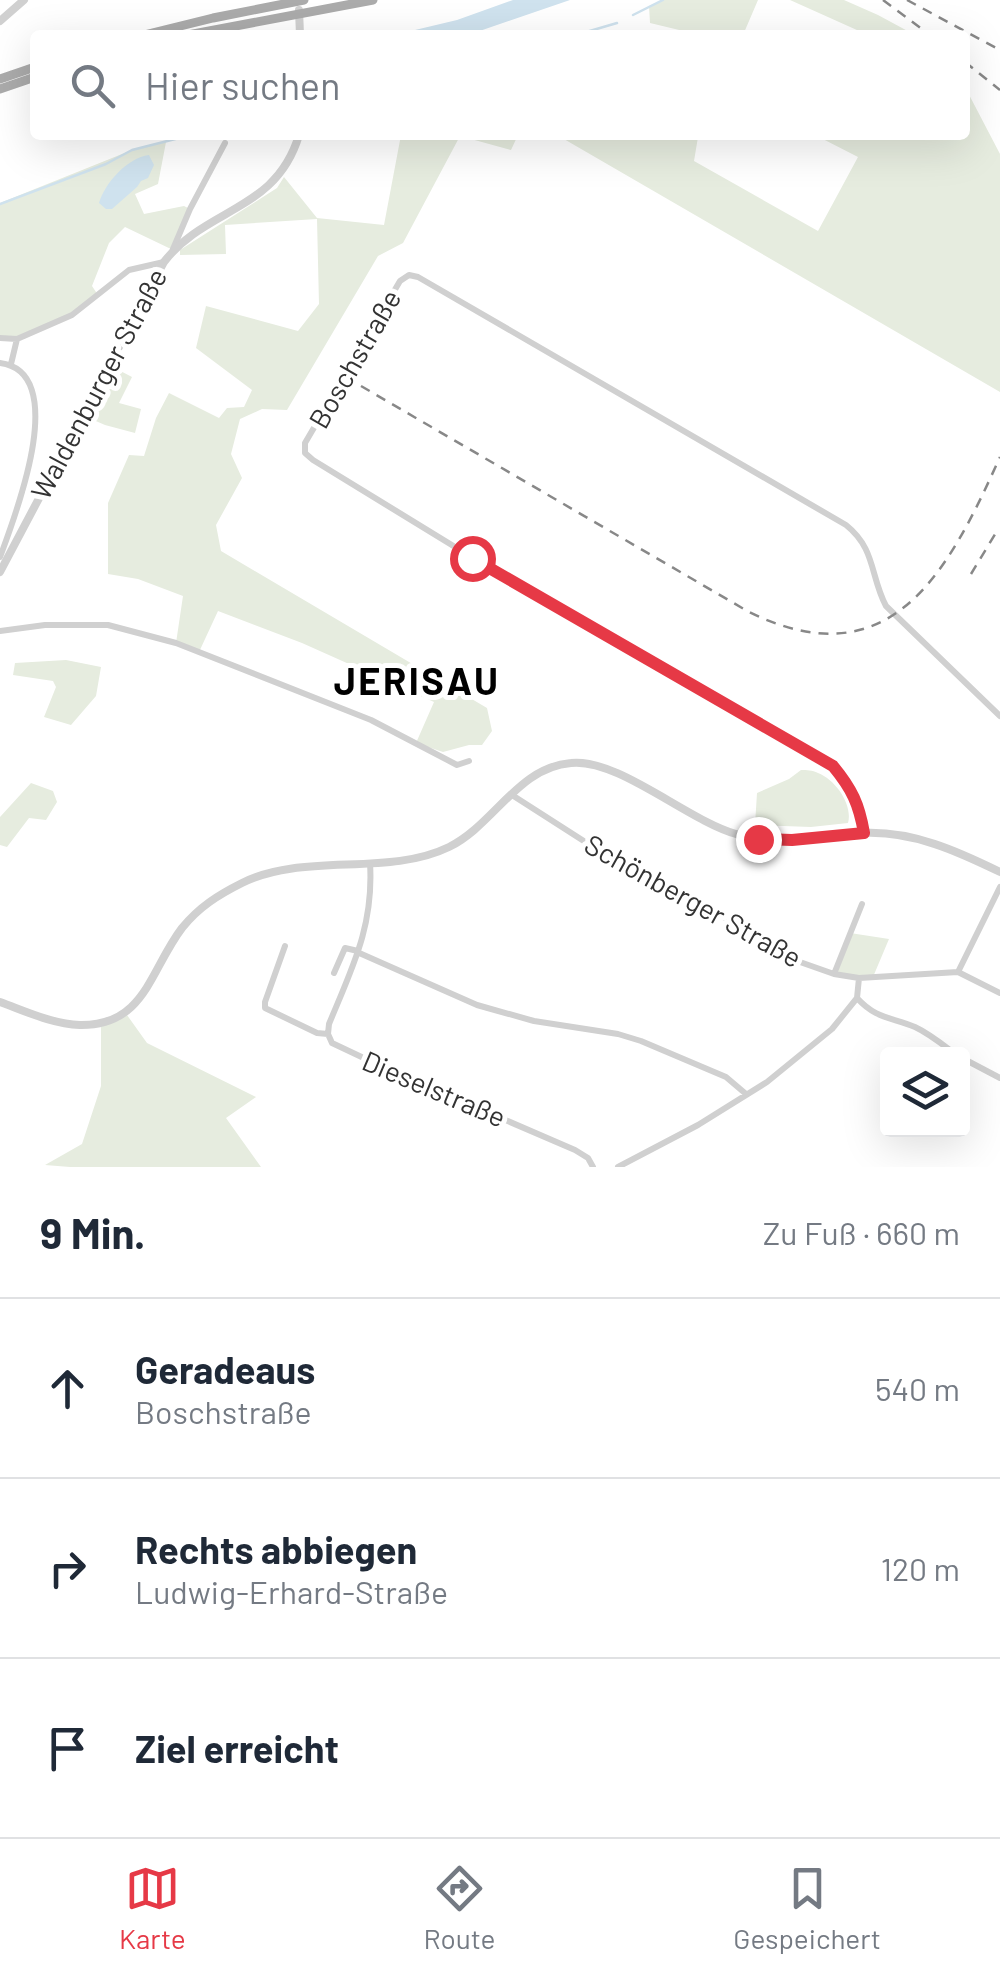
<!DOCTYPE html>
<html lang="de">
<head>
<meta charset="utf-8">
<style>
  body { margin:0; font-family:Barlow,sans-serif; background:#f2f2f3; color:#1f2937 }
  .controls { position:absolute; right:30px; bottom:30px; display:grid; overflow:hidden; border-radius:10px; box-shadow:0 10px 40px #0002 }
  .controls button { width:90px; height:90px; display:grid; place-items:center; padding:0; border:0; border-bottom:2px solid #e0e1e3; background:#fff; color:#1f2937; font:50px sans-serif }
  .stop { position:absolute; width:30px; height:30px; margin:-22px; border:8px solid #e63946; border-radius:50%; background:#fff }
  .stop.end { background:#e63946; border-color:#fff; box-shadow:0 2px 10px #0008 }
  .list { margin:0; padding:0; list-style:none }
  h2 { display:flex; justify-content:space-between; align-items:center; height:130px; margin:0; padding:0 40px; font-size:42px }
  h2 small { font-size:32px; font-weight:400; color:#747a83 }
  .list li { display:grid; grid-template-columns:65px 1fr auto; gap:30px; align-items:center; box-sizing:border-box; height:180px; padding:0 40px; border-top:2px solid #e0e1e3 }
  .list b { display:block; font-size:38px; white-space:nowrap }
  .list p { margin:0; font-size:32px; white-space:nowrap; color:#747a83 }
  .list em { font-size:32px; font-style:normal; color:#747a83 }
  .icon { flex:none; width:55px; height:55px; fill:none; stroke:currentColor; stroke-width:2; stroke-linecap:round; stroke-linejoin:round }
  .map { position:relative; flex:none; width:1000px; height:1167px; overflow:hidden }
  .search { position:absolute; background:#fff; box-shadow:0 10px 40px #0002; left:30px; right:30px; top:30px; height:110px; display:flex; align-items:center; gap:25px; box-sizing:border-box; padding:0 35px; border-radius:10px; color:#747a83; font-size:38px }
  .sheet { height:670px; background:#fff }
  nav { display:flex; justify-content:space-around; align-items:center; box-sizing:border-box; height:140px; border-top:2px solid #e0e1e3; background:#fff; font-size:28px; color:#747a83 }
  nav a { display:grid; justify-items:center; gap:5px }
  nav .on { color:#e63946 }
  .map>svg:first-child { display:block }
</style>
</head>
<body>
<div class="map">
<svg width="1000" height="1167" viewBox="0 0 1000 1167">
  <rect width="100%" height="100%" fill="#fff"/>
  <path fill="#e6ecdf" d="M663,0H758L743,35H700L650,23L649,6Z
    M790,0H844L878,15L915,35H868Z
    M965,87L1000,154V392L557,135H697L698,137L694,161L818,231L858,157L815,135H965Z
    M401,135H518L511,150L460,136L403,243L378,256L287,410L262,409L240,419L231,454L242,478L216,525L221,551L487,708L492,731L482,745H469L443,752L416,743L434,702L302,643L218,611L199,652L176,643L183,596L138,579L108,574V503L129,455L144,456L156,418L169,393L219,418L227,408L244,407L252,390L196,348L206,306L298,331L319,304L317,219L225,225L226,254L180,255V250L277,188L284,177L317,218L384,225Z
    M166,142L158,184L135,194L144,214L184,206L190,209L173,250L125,227L109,243L92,286L98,295L84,307L17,339L0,338V203L132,150Z
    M109,365L132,377L119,403L141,409L135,433L105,425L82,415Z
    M66,660L101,667L96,696L71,725L44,717L56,687L53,681L13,675L15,663Z
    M801,770C807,770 812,770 818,773C836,780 853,805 848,823L811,827L755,825L757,793L789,779Z
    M31,783L53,791L57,802L46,820L29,818L7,847L0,845V817Z
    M850,933L889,939L873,977L834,974Z
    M127,1015L147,1043L256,1097L226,1118L261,1167H70L45,1165L82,1144L101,1086V1027Z"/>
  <path fill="#cfe2ee" d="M513,0H570L468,35H394L457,20Z
    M149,155L154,165L148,178L141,181L137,187L112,209H106L99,203C105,183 127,158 149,155Z"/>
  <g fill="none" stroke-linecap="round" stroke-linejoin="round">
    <path stroke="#cfe2ee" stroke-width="2.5" d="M633,15L663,0
      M576,35L617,23
      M0,204L106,164L132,150L191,135"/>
    <path stroke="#d0d0d0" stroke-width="6" d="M173,249L190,209L225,143
      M0,338L17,339
      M0,363C72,372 14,519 0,557
      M11,364L17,339L72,315L129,270L164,262
      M0,631L45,625H108L176,643L371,720L457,765L469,761
      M512,795L629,870L705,905L783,956L834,974L859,978L958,972L1000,993
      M864,833C859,804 852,789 833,766L473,558L313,460L305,453V443L400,281L409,275L418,277L846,525C876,549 870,576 886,606L1000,716
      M370,863C374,926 352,968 329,1024L328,1034L332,1043L387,1069L575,1150L588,1158L593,1167
      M285,946L265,1002V1008L317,1033L328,1034
      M357,952L477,1005L534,1021L618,1034L641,1041L726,1077L746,1094
      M958,972L1000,887
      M334,973L345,948L358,951
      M834,974L862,904
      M857,998C876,1019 891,1017 915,1027C930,1034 942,1044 955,1054
      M962,1058L1000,1078
      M618,1167L698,1125L767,1082L832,1029L857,998L859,978"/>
    <path stroke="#d0d0d0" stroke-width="8" d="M299,10L300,35
      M0,21L24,0
      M0,572L164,262C206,207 276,212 299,135
      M0,1002C25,1011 52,1024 80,1025C145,1026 150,970 182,928C199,907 218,895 242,883C303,852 388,877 449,847C494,825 518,767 571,763C618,758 687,820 736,834C779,846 820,834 864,833C913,831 957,851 1000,872"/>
    <path stroke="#ababab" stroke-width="9" d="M144,35L213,18L304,0
      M188,35L373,0
      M0,79L35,67
      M0,89L35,77"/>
    <path stroke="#888" stroke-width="2.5" stroke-dasharray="10 8" stroke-linecap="butt" d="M883,0L930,35
      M907,0L1000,50
      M965,62L1000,90
      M361,386L749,612C892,682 949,570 1000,457
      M971,574L997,531"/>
  </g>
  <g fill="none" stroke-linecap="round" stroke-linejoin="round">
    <path stroke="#e63946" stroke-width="12" d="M472,558L833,766C852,789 859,804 864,833L792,840L758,839"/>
  </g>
  <g text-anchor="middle" stroke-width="10" stroke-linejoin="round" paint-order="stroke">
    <g font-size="28" fill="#333" stroke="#fff">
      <text transform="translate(355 359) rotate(-60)" y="10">Boschstraße</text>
      <text transform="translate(99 384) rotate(-62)" y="10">Waldenburger Straße</text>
      <text transform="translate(693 901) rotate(29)" y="10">Schönberger Straße</text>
      <text transform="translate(434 1089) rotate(23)" y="10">Dieselstraße</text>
    </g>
    <g font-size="38" font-weight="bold" letter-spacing="2.5" fill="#000" stroke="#fff">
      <text x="417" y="695">JERISAU</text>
    </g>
  </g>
</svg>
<div class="controls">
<button><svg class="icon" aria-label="layers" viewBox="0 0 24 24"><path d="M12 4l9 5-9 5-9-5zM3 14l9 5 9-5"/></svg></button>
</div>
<div class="stop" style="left:472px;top:558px"></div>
<div class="stop end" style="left:758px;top:839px"></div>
<div class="search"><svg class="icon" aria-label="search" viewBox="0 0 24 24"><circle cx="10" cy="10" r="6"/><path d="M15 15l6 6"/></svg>Hier suchen</div>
</div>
<section class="sheet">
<h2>9 Min.<small>Zu Fuß · 660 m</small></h2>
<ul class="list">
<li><svg class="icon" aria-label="ahead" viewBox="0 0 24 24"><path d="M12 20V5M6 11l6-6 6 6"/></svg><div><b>Geradeaus</b><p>Boschstraße</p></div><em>540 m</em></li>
<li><svg class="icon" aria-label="right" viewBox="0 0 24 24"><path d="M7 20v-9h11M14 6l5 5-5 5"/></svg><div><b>Rechts abbiegen</b><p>Ludwig-Erhard-Straße</p></div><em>120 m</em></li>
<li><svg class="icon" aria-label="arrive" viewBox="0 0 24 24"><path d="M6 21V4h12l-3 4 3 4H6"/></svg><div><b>Ziel erreicht</b></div></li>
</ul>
</section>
<nav>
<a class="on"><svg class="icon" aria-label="map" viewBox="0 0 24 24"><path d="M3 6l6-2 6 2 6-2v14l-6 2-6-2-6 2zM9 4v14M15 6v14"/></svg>Karte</a>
<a><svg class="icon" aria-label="directions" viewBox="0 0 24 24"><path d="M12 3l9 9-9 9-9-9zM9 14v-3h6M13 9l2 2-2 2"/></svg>Route</a>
<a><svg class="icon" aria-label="saved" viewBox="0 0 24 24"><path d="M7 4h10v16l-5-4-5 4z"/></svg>Gespeichert</a>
</nav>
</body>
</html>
